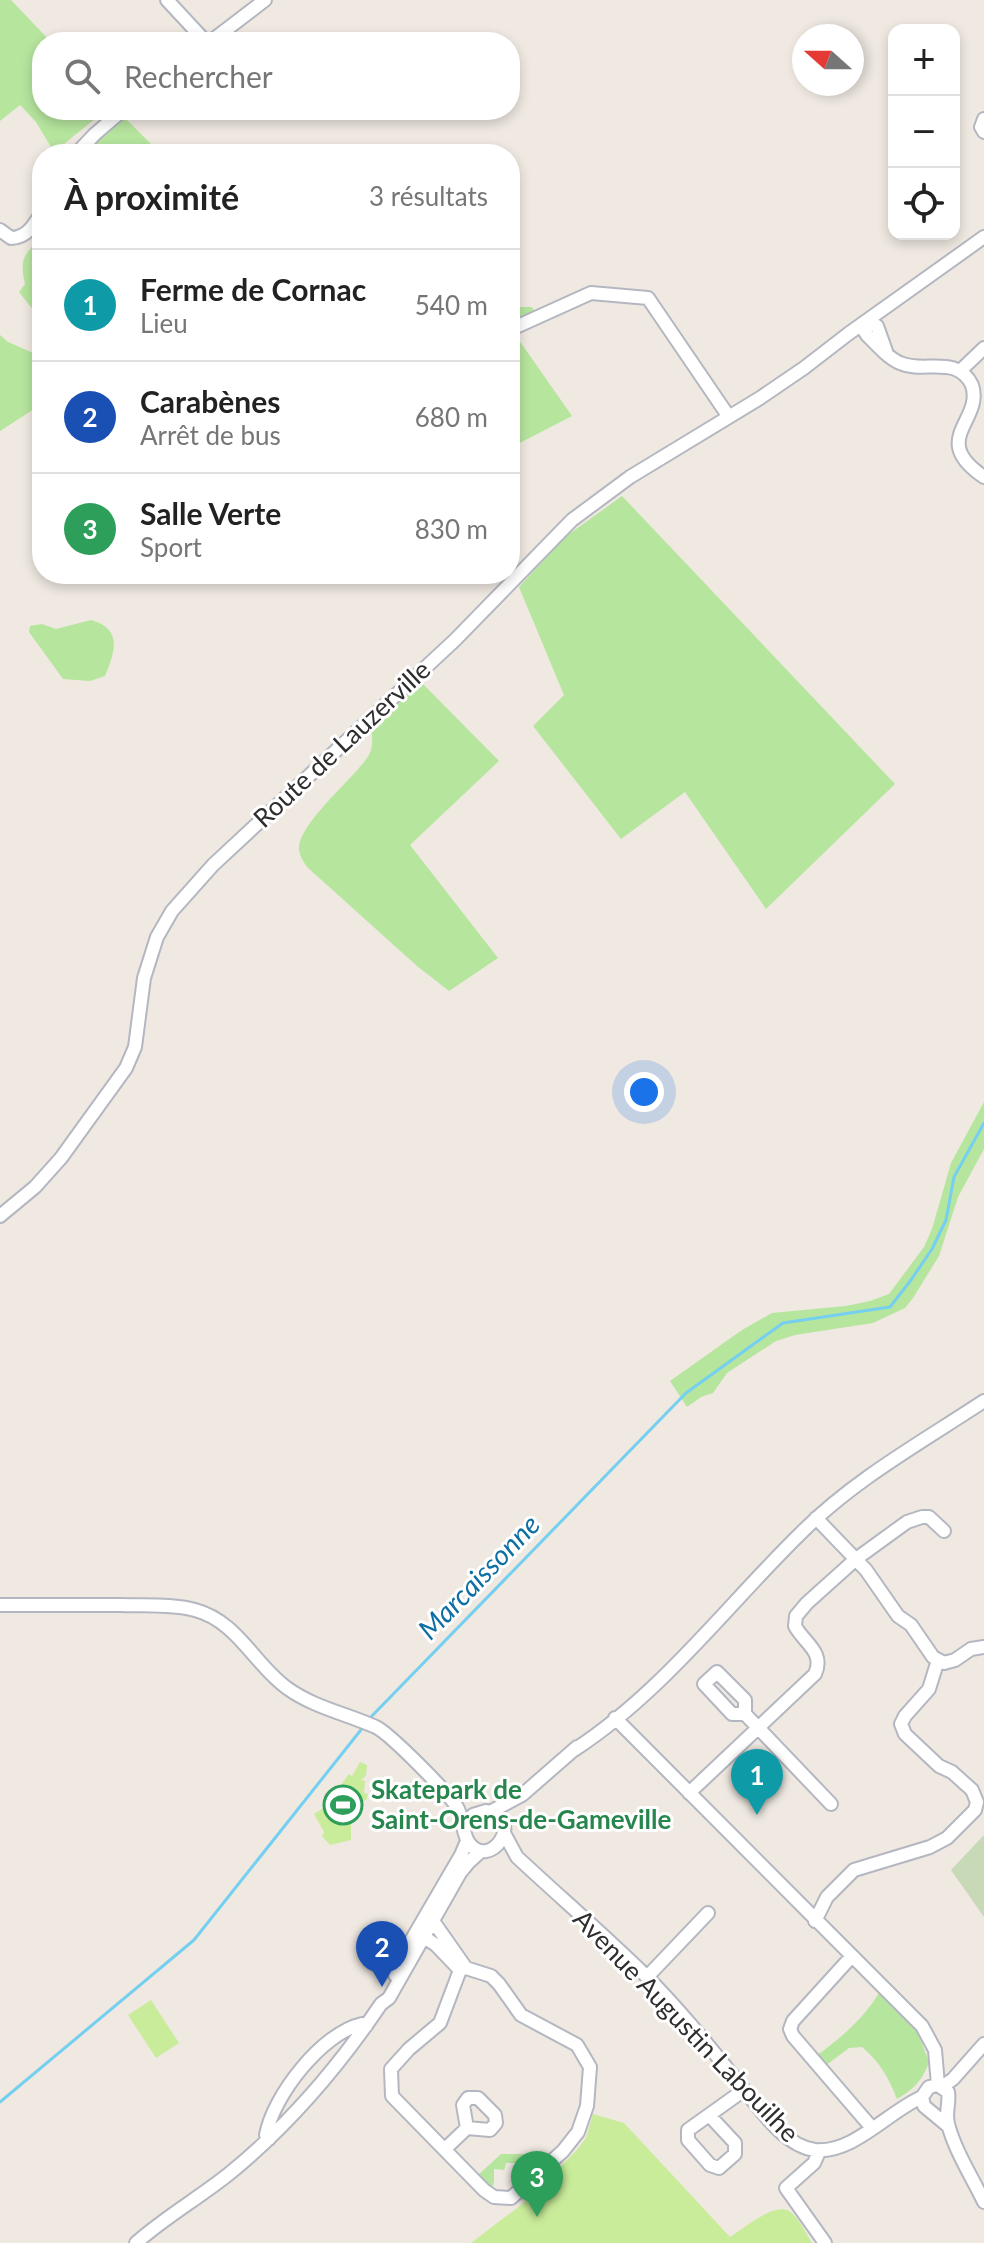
<!DOCTYPE html>
<html lang="fr">
<head>
<meta charset="utf-8">
<style>
  body { margin:0; font-family:Lato,sans-serif; background:#f2f2f2; color:#222 }
  .controls { position:absolute; right:24px; top:24px; display:grid; overflow:hidden; border-radius:16px; box-shadow:0 4px 12px #0003 }
  .controls button { width:72px; height:72px; display:grid; place-items:center; padding:0; border:0; border-bottom:2px solid #e0e0e0; background:#fff; color:#222; font:40px sans-serif }
  .compass { position:absolute; left:792px; top:24px; width:72px; height:72px; border-radius:50%; background:#fff; box-shadow:0 4px 12px #0003; rotate:291deg }
  .you { position:absolute; left:644px; top:1092px; width:28px; height:28px; margin:-20px; border:6px solid #fff; border-radius:50%; background:#1a73e8; box-shadow:0 0 0 12px #1a73e833 }
  .badge { display:grid; place-items:center; width:52px; height:52px; border-radius:50%; background:#db2777; color:#fff; font-size:26px; font-weight:700 }
  .pin { position:absolute; translate:-50% -66px; filter:drop-shadow(0 2px 4px #0008) }
  .pin::after { content:''; position:absolute; top:42px; width:28px; height:24px; background:inherit; clip-path:polygon(0 0,100% 0,50% 100%) }
  .list { margin:0; padding:0; list-style:none }
  h2 { display:flex; justify-content:space-between; align-items:center; height:104px; margin:0; padding:0 32px; font-size:34px }
  h2 small { font-size:26px; font-weight:400; color:#767676 }
  .list li { display:grid; grid-template-columns:52px 1fr auto; gap:24px; align-items:center; box-sizing:border-box; height:112px; padding:0 32px; border-top:2px solid #e0e0e0 }
  .list b { display:block; font-size:30px; white-space:nowrap }
  .list p { margin:0; font-size:26px; white-space:nowrap; color:#767676 }
  .list em { font-size:26px; font-style:normal; color:#767676 }
  .icon { flex:none; width:44px; height:44px; fill:none; stroke:currentColor; stroke-width:2; stroke-linecap:round; stroke-linejoin:round }
  .map { position:relative; flex:none; width:984px; height:2243px; overflow:hidden }
  .search { position:absolute; background:#fff; box-shadow:0 4px 12px #0003; left:32px; top:32px; width:488px; height:88px; display:flex; align-items:center; gap:20px; box-sizing:border-box; padding:0 28px; border-radius:32px; color:#767676; font-size:30px }
  .panel { position:absolute; background:#fff; box-shadow:0 4px 12px #0003; left:32px; top:144px; width:488px; height:440px; border-radius:32px }
  .map>svg:first-child { display:block }
</style>
</head>
<body>
<div class="map">
<svg width="984" height="2243" viewBox="0 0 984 2243">
  <rect width="100%" height="100%" fill="#efe9e1"/>
  <path fill="#b6e59e" d="M0,0H11L51,42H42V110H106L54,152L36,122L20,105L0,121Z
    M125,118L161,154H87L95,144Z
    M42,233V321L19,292L25,284C18,252 28,256 42,233Z
    M510,307H532L540,321L514,333L572,416L510,448Z
    M0,335L8,342L40,356L42,355V404L0,431Z
    M622,496L895,784L766,909L685,792L621,839L533,726L564,695L519,587L565,537Z
    M91,620C123,629 115,652 105,676L90,681L63,679L29,632L30,626L42,624L56,629Z
    M421,682L499,761L410,845L498,958L449,991L417,966L307,867C304,862 300,857 299,850C296,825 356,777 369,755C373,747 373,738 371,730Z
    M984,1102V1149L958,1197L939,1256L913,1298L905,1308L873,1323L795,1335L776,1341L727,1373L713,1393L701,1397L687,1407L670,1381L742,1330L772,1313L846,1306L870,1301L889,1294L924,1247L932,1229L951,1163Z
    M879,1993L918,2033L929,2062C922,2081 914,2089 897,2099C889,2078 879,2061 862,2047L849,2048L825,2066L816,2056C841,2038 863,2019 879,1993Z
    M501,2154H542L544,2157L542,2162L536,2169L529,2162L524,2164L520,2171L525,2175L519,2180V2163H506L504,2170L494,2169V2183L491,2189L478,2175Z"/>
  <path fill="#c8d9b8" d="M984,1835V1917L951,1870Z"/>
  <path fill="#c9ec9a" d="M360,1762L367,1765L366,1776L361,1780L365,1781L364,1793L368,1794L367,1799L361,1803V1810L351,1815V1840L330,1845L322,1836L324,1832L314,1814L325,1807L349,1774L352,1776Z
    M151,2000L179,2043L156,2058L128,2015Z
    M593,2114L624,2123L730,2237C743,2229 774,2202 789,2211C798,2216 806,2234 812,2243H471L521,2205L576,2151L586,2138Z"/>
  <g fill="none" stroke-linecap="round" stroke-linejoin="round">
    <path stroke="#75cff0" stroke-width="3" d="M369,1719L686,1393L783,1323L890,1307L911,1280L932,1249L946,1220L954,1177L984,1123
      M0,2102L194,1940L364,1726"/>
    <g stroke="#b4b7c1" stroke-width="16">
      <path id="minor" d="M167,0L206,42
        M210,42L265,0
        M984,119L981,127L984,132
        M76,154L95,134L123,110
        M0,230L11,238C27,238 35,224 42,212
        M518,326L591,293L648,298L729,417
        M887,354L877,326L866,322L865,332L867,335C876,344 888,358 900,363C924,374 957,354 972,385C984,421 928,439 984,477
        M960,371L984,348
        M0,1216L35,1187L61,1158L126,1068L135,1047L144,978L157,937L172,911L213,865L455,640L572,520L630,477L760,398L804,368L848,334L984,237
        M816,1518L866,1570L898,1616L911,1625L933,1657L944,1663L955,1660L971,1649L984,1647
        M0,1605C41,1605 82,1605 122,1605C146,1606 172,1604 195,1610C237,1621 254,1664 287,1688C313,1707 347,1714 376,1727C390,1734 452,1796 458,1809C463,1820 463,1835 469,1843C489,1871 527,1820 486,1811L473,1815L465,1827
        M745,1714H732L704,1684L717,1672L745,1700V1714L831,1804
        M615,1718L922,2026L935,2050L938,2085
        M574,1750C663,1692 727,1605 802,1532C855,1479 922,1442 984,1401
        M689,1793L815,1674C825,1652 804,1643 795,1626L796,1616L807,1603L856,1559L907,1522L922,1517H929L944,1531
        M490,1812L522,1795L577,1747
        M504,1833L517,1857C560,1897 605,1936 647,1977C681,2011 712,2050 743,2088C761,2110 784,2146 815,2150C853,2154 889,2111 922,2097
        M433,1921L466,1968
        M815,1921L827,1897L854,1870L930,1847L947,1838L975,1810L977,1802L972,1790L952,1772L939,1766L905,1734L901,1724L905,1716L929,1689L938,1660
        M420,1927L421,1935L436,1945L460,1970L466,1968L491,1976L499,1984L521,2015L577,2045L590,2067L587,2106L578,2132L563,2151L511,2198L494,2197L484,2190L392,2096L391,2069L409,2049L440,2023L460,1970
        M852,1956L793,2021L790,2029L793,2036L872,2128
        M395,1975L405,1951L461,1855L467,1841
        M647,1977L708,1913
        M942,2087L953,2079L984,2044
        M709,2115L735,2143V2154L719,2168L710,2165L688,2140V2130L744,2090
        M948,2126L924,2106L922,2097L929,2087L938,2085L948,2092C950,2103 945,2112 948,2124C955,2151 972,2177 984,2202
        M269,2139L266,2135C273,2096 322,2033 362,2024L366,2026
        M445,2149L467,2128L490,2130L496,2123L495,2115L478,2098H468L463,2105L467,2128
        M820,2150L814,2163L786,2188L825,2243
        M136,2243C165,2217 199,2198 230,2173C289,2125 339,2066 381,2004L389,1998L460,1873L469,1862L481,1851"/>
    </g>
    <use href="#minor" stroke="#fff" stroke-width="12"/>
  </g>
  <defs>
    <g id="stadium-ring" transform="scale(2)"><circle r="9.5" fill="#fff" stroke="#2e9e5b" stroke-width="1.5"/><path d="M0-5a6.5 5 0 1 0 0 10a6.5 5 0 1 0 0-10ZM-3.5-1.8h7v3.6h-7Z" fill="#2e9e5b"/></g>
  </defs>
  <g fill-rule="evenodd">
    <use href="#stadium-ring" x="343" y="1805"/>
  </g>
  <g text-anchor="middle" stroke-width="6" stroke-linejoin="round" paint-order="stroke">
    <g font-size="26" fill="#2e2e2e" stroke="#fff">
      <text transform="translate(342 744) rotate(-43)" y="9">Route de Lauzerville</text>
      <text transform="translate(686 2026) rotate(46)" y="9">Avenue Augustin Labouilhe</text>
    </g>
    <g font-size="26" font-weight="bold" fill="#27864d" stroke="#fff" text-anchor="start">
      <text x="371" y="1799">Skatepark de<tspan x="371" dy="30">Saint-Orens-de-Gameville</tspan></text>
    </g>
    <g font-size="28" font-style="italic" fill="#0d6fa3" stroke="#fff">
      <text transform="translate(479 1577) rotate(-46)" y="10">Marcaissonne</text>
    </g>
  </g>
</svg>
<div class="controls">
<button>+</button>
<button>−</button>
<button><svg class="icon" aria-label="locate" viewBox="0 0 24 24"><circle cx="12" cy="12" r="6"/><path d="M12 2v4M12 18v4M2 12h4M18 12h4"/></svg></button>
</div>
<svg class="compass" viewBox="-18 -18 36 36"><path d="M0-13l5 13h-10z" fill="#e53935"/><path d="M0 13l5-13h-10z" fill="#767676"/></svg>
<div class="you"></div>
<div class="pin badge" style="left:757px;top:1815px;background:#0f9aa8">1</div>
<div class="pin badge" style="left:382px;top:1987px;background:#1a4fb4">2</div>
<div class="pin badge" style="left:537px;top:2217px;background:#2e9e5b">3</div>
<div class="search"><svg class="icon" aria-label="search" viewBox="0 0 24 24"><circle cx="10" cy="10" r="6"/><path d="M15 15l6 6"/></svg>Rechercher</div>
<section class="panel">
<h2>À proximité<small>3 résultats</small></h2>
<ul class="list">
<li><span class="badge" style="background:#0f9aa8">1</span><div><b>Ferme de Cornac</b><p>Lieu</p></div><em>540 m</em></li>
<li><span class="badge" style="background:#1a4fb4">2</span><div><b>Carabènes</b><p>Arrêt de bus</p></div><em>680 m</em></li>
<li><span class="badge" style="background:#2e9e5b">3</span><div><b>Salle Verte</b><p>Sport</p></div><em>830 m</em></li>
</ul>
</section>
</div>
</body>
</html>
